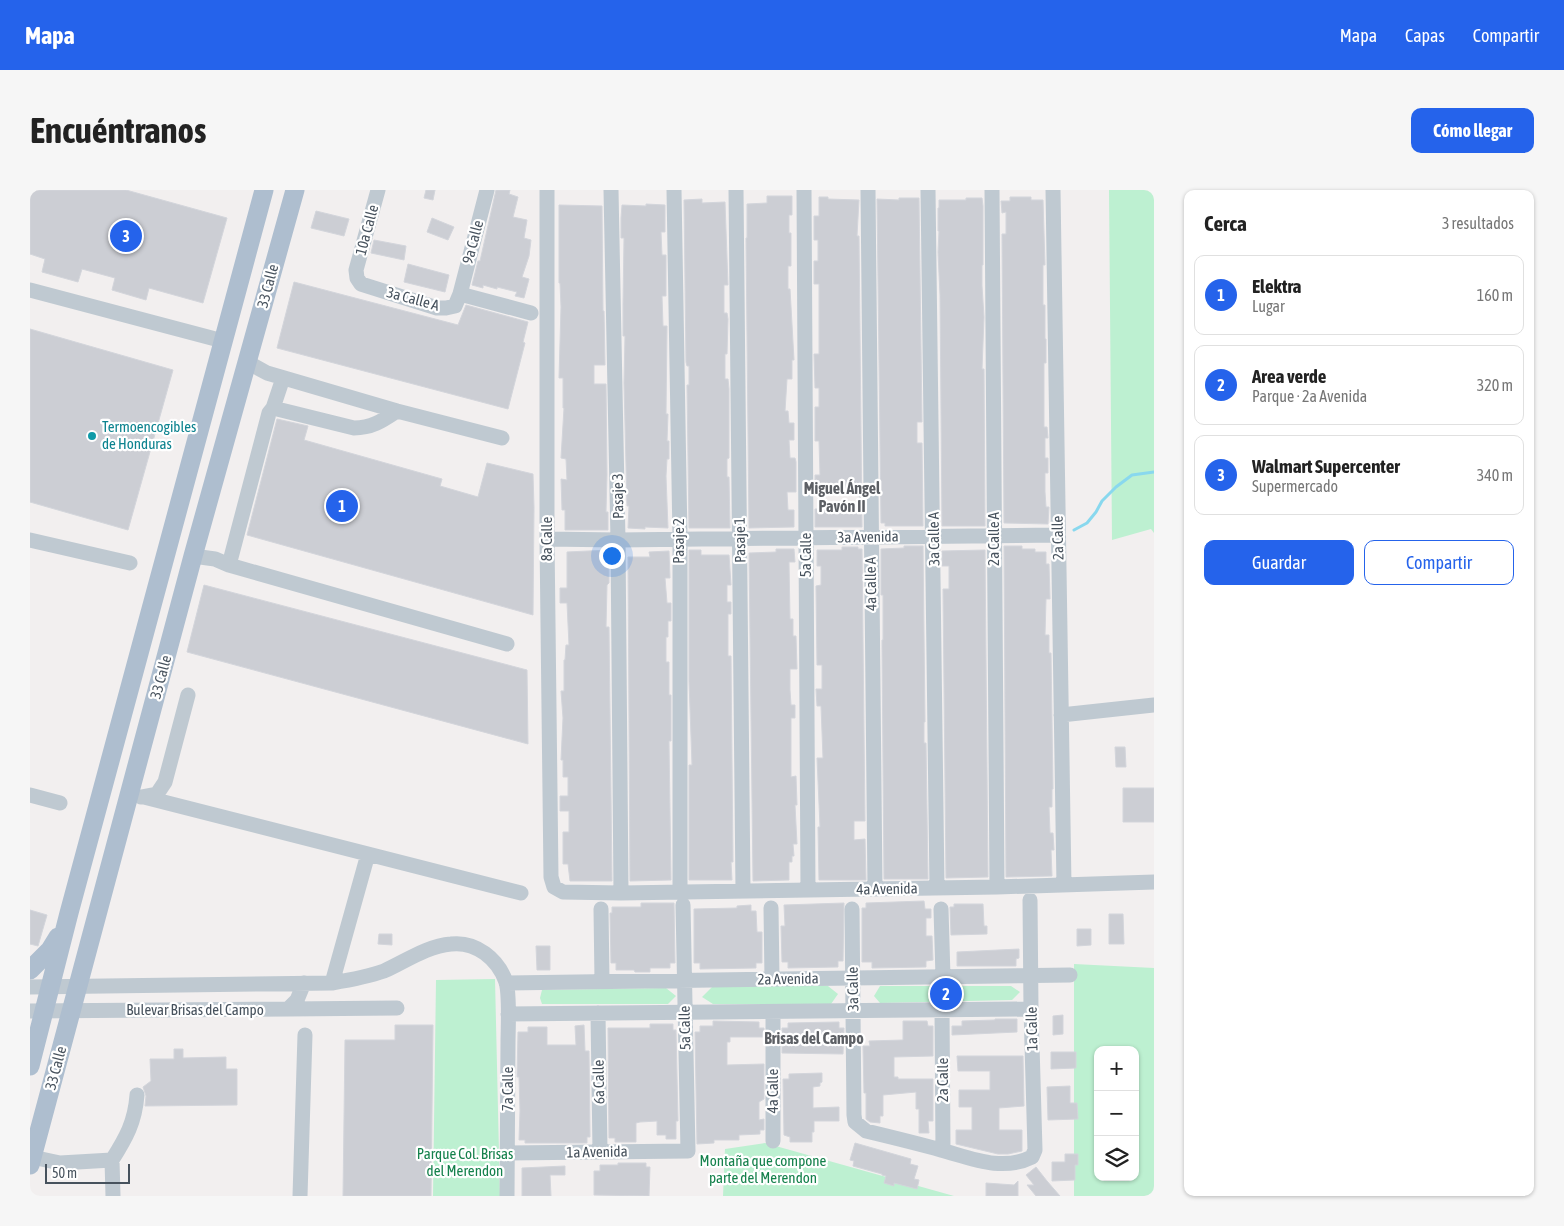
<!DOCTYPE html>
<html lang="es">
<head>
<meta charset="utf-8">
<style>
  body { margin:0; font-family:"Asap Condensed",sans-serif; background:#f6f6f6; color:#222 }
  .controls { position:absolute; right:15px; bottom:15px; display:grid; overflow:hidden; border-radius:10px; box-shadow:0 1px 4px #0004 }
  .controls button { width:45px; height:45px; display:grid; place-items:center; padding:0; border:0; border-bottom:1px solid #e0e0e0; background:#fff; color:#222; font:25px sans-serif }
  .scale { position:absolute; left:15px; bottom:12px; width:85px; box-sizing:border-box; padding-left:5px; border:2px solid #47525d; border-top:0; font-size:14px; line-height:18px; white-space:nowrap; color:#47525d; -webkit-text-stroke:4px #fff; paint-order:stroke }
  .you { position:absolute; left:581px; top:365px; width:18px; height:18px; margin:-12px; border:4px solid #fff; border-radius:50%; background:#1a73e8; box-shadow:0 0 0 8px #1a73e833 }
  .badge { display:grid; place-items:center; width:32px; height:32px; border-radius:50%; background:#2563eb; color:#fff; font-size:16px; font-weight:700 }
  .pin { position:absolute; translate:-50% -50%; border:2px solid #fff; box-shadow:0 1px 5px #0006 }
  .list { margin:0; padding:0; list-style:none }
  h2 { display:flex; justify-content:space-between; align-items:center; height:65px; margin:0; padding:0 20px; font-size:21px }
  h2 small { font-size:16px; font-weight:400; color:#767676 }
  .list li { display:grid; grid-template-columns:32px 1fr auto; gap:15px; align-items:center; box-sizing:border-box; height:80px; margin:0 10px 10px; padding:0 10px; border:1px solid #e0e0e0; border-radius:10px }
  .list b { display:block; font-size:19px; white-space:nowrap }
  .list p { margin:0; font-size:16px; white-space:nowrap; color:#767676 }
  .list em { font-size:16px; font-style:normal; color:#767676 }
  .actions { display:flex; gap:10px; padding:15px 20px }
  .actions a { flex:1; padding:11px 0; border:1px solid #2563eb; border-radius:10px; text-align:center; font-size:18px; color:#2563eb }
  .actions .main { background:#2563eb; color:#fff }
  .icon { flex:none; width:28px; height:28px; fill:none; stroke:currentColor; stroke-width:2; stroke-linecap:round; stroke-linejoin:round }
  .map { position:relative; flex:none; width:1124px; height:1006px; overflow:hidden; border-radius:10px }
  header { display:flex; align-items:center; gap:30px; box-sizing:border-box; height:70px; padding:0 25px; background:#2563eb; color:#fff }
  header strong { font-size:24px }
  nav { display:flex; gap:28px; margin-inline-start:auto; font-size:18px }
  .intro { display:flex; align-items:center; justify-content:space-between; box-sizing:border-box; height:120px; padding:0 30px }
  h1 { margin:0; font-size:35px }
  .button { padding:12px 22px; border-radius:10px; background:#2563eb; color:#fff; font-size:18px; font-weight:700 }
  main { display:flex; gap:30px; padding:0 30px }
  aside { flex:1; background:#fff; border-radius:10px; box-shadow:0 1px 4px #0004 }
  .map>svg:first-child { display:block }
</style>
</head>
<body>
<header>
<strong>Mapa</strong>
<nav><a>Mapa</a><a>Capas</a><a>Compartir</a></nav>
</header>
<div class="intro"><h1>Encuéntranos</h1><a class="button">Cómo llegar</a></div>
<main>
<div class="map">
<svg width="1124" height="1006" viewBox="0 0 1124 1006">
  <rect width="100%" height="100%" fill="#f2efef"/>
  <path fill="#bdf0d1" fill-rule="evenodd" d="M1079,0H1124V343L1121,339L1082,350Z
    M1044,774L1124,778V1006H1044ZM1068,860H1105V987H1068Z
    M465,789L470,1006H403L406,790Z
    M683,796H798L808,804L801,814H683L672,807Z
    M850,796H981L990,802L982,810L850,813L844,806Z
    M636,798L646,806L638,814H512L510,808L512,800Z
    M735,953L924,1006H693L695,959Z"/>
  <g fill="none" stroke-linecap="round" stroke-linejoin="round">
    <path stroke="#89d8ee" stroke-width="3" d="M1044,340L1057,333L1066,322L1072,311L1086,297L1102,285L1124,282"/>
  </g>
  <path fill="#ccced4" stroke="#d3d5db" d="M0,0H96L197,28L173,113L119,98L116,110L82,100L85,88L52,79L48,92L12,82L15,69L0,64Z
    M396,0H405L403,10L394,8Z
    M466,0H480L479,4L488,7L483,27L497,30L494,48L501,50L499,66L492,87L499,89L494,108L485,106L487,102L467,97V99L453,95V98L442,95L448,71H450Z
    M737,6H762V25H759V43H761V76H758V99H760L764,170H762V189H757L755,221H758L759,233H764V250H759L760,268H765L766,272V302H757L758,320H764V337L719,338L716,48H717V14L737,13Z
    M789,7H798V9L829,10L827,46H829L832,337H785V319L830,318L829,302H785V285H790L789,251H785V217H789V198H785L784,164H789V94H784V71H788V50H784V26H789Z
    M980,7H1001V10H1013L1015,75H1013V115H1015V149H1016V173H1014V237H1017L1018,248H1015V268H1018V283H1015V302L1016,317H1019L1018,334L974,333L972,44H976V22L972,23L971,11H980Z
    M869,8H889L892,232H887V253H892L893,336H855V333H851L847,9L869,10Z
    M936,8H952L953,16V75H952V96L954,127L952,179H954L955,336H912L910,105L908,62L909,41H908V18H909V10H936Z
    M672,9V13L695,12L698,95H694V123H697L698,129L697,164H695V189H698L699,199V268L697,269V287H699L700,338H659L657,195H659V176H657L656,172L654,10Z
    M616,14L635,15V42H631L632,65H636V106H632L633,136H637L636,224H638L637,251H639V269H637L636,286L638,338L615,337V339L598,338L599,316H597L594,193L595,146H593V115L594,48H591V28L592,15L616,16Z
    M529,15L572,16L573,121H574L575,175H564V194H576L577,285L576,322H578V340H535V320H532L531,289L537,290L536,269L531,268L534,218H533V188H529L531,117L530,93H529Z
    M286,21L319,29L314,46L281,38Z
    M402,28L424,37L418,50L397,42Z
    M344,50L376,56L374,70L341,63Z
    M378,74L419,85L415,102L374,92Z
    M264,92L428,135L436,115L498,132L493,152L495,153L478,219L247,158Z
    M0,139L143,180L98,340L0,312Z
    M247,229L278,236L274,250L412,289L410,296L448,307L457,273L503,284L504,318L503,425L217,345Z
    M874,356H893L895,532H894V553H896L898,689H854L852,455V450H853V405H851V359L874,358Z
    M974,356H992V359H1005V362H1016V374H1019L1020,409H1016L1015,445H1019V463H1021L1023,599H1022V617H1019L1020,643H1023L1024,660H1021L1022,686L976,687Z
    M812,357H828V359H832L835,631H824V650L835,649L836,690H789L788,637H790L787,568H793L791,516H787L786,499H792V475H787L786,396L791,395V376H787V360H812Z
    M746,359H764L765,372H759L760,429H763V446H766L767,479H760V500L761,515H765V528H761V587L766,586L767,615H765L767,654H763L764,666H762V672H759V690L723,691L719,363L746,362Z
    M579,360V393L577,395L576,437H579L582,691H540L538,674H533V642H539V621H530V606H538V587H533V570H531L533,528L531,501H534V470H535L536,455H539L537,413H530V398H537V362Z
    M659,360H671V365H699L701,395H697V412H701V424H698V466H701L703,672H701L702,690H659V575H662L659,491Z
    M955,360L958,687L916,688L913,399H919V376H912V361Z
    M639,361L640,388H635L637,413H641V431H638V447H636V472H639V505H641V551H639L641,690L600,691L598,367H620L619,362Z
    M174,395L497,480L498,554L157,462Z
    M1085,557H1095L1096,577H1086Z
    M1093,598H1124V632H1093Z
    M894,711L895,719H901V728H896V746H902L903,770L896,771V777L842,778V772H832V718H836V713Z
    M611,713H644L645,773H640V778H620V782H605L604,780H586V773H581L580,723H582V717H611Z
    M814,713L813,771H808V777L758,778V772H752L751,736H755L754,715Z
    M924,714H953L954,736H957V744L921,745L920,717H924Z
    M721,715V721H726L727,742H732V773H726V778L670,779V773H664V719L707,718V716Z
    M0,720L17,725L8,756L0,754Z
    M1079,724H1093L1094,754H1079Z
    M1047,739H1061V755L1047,756Z
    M349,744H362V755L348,754Z
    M506,756H520V780H507Z
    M989,759V768L986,769V776H927V762Z
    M1033,825V844L1023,845V826Z
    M965,829H987V842L922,845V836H932V831L965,830Z
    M683,831L729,832V838H734V847H700V852H697V875L734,874V909L729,912V930L734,929V940H730V944L709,945V950H684V953L667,954L665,842H670V836H683Z
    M873,831H897L898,836H903V866L864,867V887H868V889H903V931H898L899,943H889V919H886V902L853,905V926H850V933L840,932L836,929V903H834L833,856H840L839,851L873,850Z
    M809,832V838H814L813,864L752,863V838H758V833Z
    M620,834H643V840H646L648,931H646V949H636V945H627V931L610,932L606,933V952H585V948H579L578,838H620Z
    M365,835H403L401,1006H313L315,850H365Z
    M554,835L555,861H559L560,947H557V953H495V950H489L490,921L489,887H487L488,842H498V837H517V855H546L545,836Z
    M144,859H153V868L196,867V879H207V915L115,916L116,906L113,897L121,891L120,869H144Z
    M1021,862H1046V878L1021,879Z
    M927,866H993L994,916L969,918V940H992V961L978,964H968L926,954V940H942V917H929V900H960V881H928Z
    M792,883V892L790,893V896L783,897V918L809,917V931H784V942H782V952H760V947L754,945L753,889H759V884Z
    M1040,896V913H1047L1048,929L1018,930L1017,897Z
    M825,953L881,969L880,974L888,976L884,989L889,990L887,999L864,993V996L854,993L856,986L852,985V984L823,976L824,971L820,970Z
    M1035,964H1048V975H1045V990L1022,991V972H1035Z
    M588,973H616V977H620L619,1006L564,1005V981H570V975H588Z
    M535,976V985H520L521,1006H492V978Z
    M1006,977L1017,991L1030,1006H1006L997,995H1004L996,985Z
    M988,991V1006H956V993L984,995Z"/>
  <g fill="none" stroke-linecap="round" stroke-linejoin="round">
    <path stroke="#bfc9d1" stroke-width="15" d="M348,0L326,80L327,88L331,94L407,118H416L425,116L430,104L501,123
      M517,0V349L521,687L524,697L533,702L591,703L967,697L1124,692
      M581,0L588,350L591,703
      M644,0L650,349V702
      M706,0L713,701
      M774,0L778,700
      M838,0L845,699
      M898,0L907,698
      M962,0L967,697
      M1023,0L1034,695
      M0,100L193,151
      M430,104L457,0
      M217,172L237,183L367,221L472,248
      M243,218L253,188
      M517,349L588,350L1028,345
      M0,350L100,373
      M163,366L185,369L199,375L477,454
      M199,375L239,223L243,218L324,238C342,238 352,231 367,221
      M1031,525L1124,515
      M0,605L30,613
      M111,607L127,604L135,592L158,505
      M114,607L491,703
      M741,718L742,789
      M571,719L572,791
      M822,719L824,925L825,932L836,941C861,947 886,953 911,960C941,968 972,982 1002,967L1005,960L1001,819L1000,710
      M911,719L913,787
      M302,793L338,664
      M476,793L1040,785
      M0,797L302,793C320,790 337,787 354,781C376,771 397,756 421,754C446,751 468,769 476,792C480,805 478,839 478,853C478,904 477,955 477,1006
      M258,819L367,818
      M912,820L913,960
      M0,821L258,819L267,810L274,793
      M743,822V951
      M568,823L570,961
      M478,824L1001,819
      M477,963L658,961L653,715
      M2,967L30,973L82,970L83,1006
      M82,970C96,948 105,932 107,905
      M270,1006L275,845"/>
    <path stroke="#aebecf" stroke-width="19" d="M0,780L20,760L28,747
      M0,876L39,723L234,0
      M0,975L163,366L265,0"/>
  </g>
  <circle fill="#0f9aa8" stroke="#fff" stroke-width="2" cx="62" cy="246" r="5"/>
  <g text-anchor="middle" stroke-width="4.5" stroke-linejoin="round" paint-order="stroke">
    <g font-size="15" fill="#47525d" stroke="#fff">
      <text transform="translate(337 40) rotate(-75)" y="5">10a Calle</text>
      <text transform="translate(443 52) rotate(-75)" y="5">9a Calle</text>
      <text transform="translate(238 96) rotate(-75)" y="5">33 Calle</text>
      <text transform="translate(383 109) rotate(15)" y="5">3a Calle A</text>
      <text transform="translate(588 306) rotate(-91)" y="5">Pasaje 3</text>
      <text transform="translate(838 347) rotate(-1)" y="5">3a Avenida</text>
      <text transform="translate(1028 348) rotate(-91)" y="5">2a Calle</text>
      <text transform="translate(517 349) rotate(-90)" y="5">8a Calle</text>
      <text transform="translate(904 349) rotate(-91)" y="5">3a Calle A</text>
      <text transform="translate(964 349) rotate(-90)" y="5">2a Calle A</text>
      <text transform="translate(710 350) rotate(-91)" y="5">Pasaje 1</text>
      <text transform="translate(649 351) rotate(-90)" y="5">Pasaje 2</text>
      <text transform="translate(776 365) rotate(-90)" y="5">5a Calle</text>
      <text transform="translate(841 394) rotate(-91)" y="5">4a Calle A</text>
      <text transform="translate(131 487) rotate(-75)" y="5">33 Calle</text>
      <text transform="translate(857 699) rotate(-1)" y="5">4a Avenida</text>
      <text transform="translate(758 789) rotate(-1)" y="5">2a Avenida</text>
      <text transform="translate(823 799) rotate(-91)" y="5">3a Calle</text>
      <text x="165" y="825">Bulevar Brisas del Campo</text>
      <text transform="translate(655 838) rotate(-91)" y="5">5a Calle</text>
      <text transform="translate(1002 839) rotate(-91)" y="5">1a Calle</text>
      <text transform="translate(26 878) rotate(-75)" y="5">33 Calle</text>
      <text transform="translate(913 890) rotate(-90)" y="5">2a Calle</text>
      <text transform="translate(569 892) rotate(-91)" y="5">6a Calle</text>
      <text transform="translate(478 899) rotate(-90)" y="5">7a Calle</text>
      <text transform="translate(743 901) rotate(-90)" y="5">4a Calle</text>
      <text transform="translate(567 962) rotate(-1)" y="5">1a Avenida</text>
    </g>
    <g font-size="15" fill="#0d838f" stroke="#fff" text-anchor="start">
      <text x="72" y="242">Termoencogibles<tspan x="72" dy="17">de Honduras</tspan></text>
    </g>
    <g font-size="15" fill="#15814c" stroke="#fff">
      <text x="435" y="969">Parque Col. Brisas<tspan x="435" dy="17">del Merendon</tspan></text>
      <text x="733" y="976">Montaña que compone<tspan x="733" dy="17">parte del Merendon</tspan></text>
    </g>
    <g font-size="16" font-weight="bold" fill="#5c5f64" stroke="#fff">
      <text x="812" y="304">Miguel Ángel<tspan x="812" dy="18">Pavón II</tspan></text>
      <text x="784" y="854">Brisas del Campo</text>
    </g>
  </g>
</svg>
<div class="controls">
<button>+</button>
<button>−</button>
<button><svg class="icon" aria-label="layers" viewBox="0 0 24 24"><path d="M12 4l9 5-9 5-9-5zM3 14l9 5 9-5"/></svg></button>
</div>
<div class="scale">50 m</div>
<div class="you"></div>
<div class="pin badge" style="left:312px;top:316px">1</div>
<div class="pin badge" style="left:916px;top:804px">2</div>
<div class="pin badge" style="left:96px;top:46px">3</div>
</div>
<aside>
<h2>Cerca<small>3 resultados</small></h2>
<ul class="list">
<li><span class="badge">1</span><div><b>Elektra</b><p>Lugar</p></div><em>160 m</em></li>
<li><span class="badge">2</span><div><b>Area verde</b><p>Parque · 2a Avenida</p></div><em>320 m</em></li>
<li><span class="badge">3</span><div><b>Walmart Supercenter</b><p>Supermercado</p></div><em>340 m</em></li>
</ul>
<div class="actions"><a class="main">Guardar</a><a>Compartir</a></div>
</aside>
</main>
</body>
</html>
